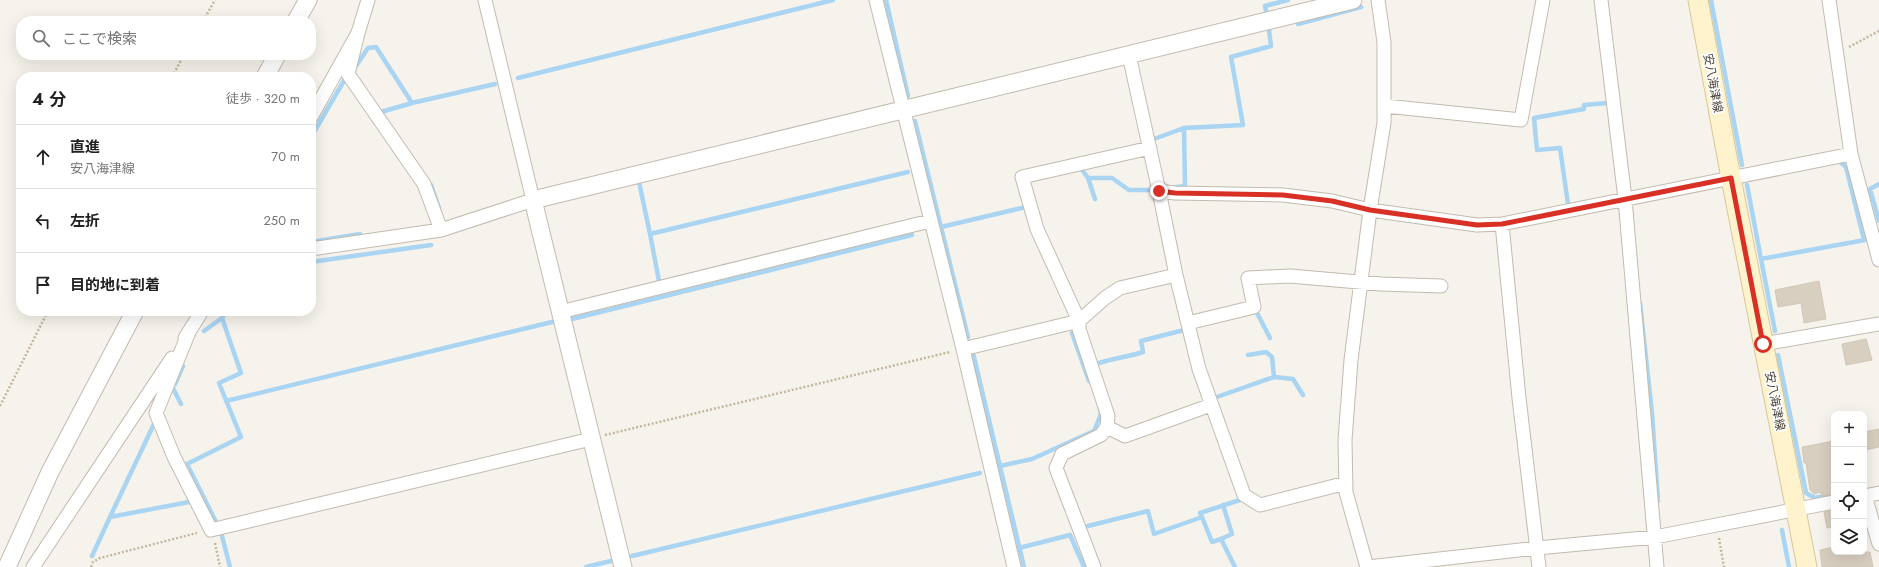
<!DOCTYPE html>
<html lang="ja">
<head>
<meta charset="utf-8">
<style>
  body { margin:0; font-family:Jost,"Noto Sans JP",sans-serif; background:#f2f2f2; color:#222 }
  .controls { position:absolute; right:12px; bottom:12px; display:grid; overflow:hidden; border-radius:8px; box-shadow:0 4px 16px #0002 }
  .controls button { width:36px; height:36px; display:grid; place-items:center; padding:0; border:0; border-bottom:1px solid #e0e0e0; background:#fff; color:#222; font:20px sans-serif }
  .stop { position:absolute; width:12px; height:12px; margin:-9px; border:3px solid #d93025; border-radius:50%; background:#fff }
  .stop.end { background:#d93025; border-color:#fff; box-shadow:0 1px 4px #0008 }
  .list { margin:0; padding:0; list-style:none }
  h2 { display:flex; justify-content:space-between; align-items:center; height:52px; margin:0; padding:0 16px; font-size:17px }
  h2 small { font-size:13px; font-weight:400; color:#767676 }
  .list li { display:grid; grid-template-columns:26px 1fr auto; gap:12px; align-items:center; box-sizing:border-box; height:64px; padding:0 16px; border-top:1px solid #e0e0e0 }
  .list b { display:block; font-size:15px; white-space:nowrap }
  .list p { margin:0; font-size:13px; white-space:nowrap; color:#767676 }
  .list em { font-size:13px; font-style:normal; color:#767676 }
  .icon { flex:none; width:22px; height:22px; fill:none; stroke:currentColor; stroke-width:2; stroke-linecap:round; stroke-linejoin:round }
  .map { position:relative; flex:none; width:1879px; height:567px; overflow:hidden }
  .search { position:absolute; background:#fff; box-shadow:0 4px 16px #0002; left:16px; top:16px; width:300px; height:44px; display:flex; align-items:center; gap:10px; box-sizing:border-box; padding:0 14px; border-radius:16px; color:#767676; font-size:15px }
  .panel { position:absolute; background:#fff; box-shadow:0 4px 16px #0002; left:16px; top:72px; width:300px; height:244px; border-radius:16px }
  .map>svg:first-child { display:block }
</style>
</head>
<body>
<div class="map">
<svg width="1879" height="567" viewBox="0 0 1879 567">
  <rect width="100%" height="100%" fill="#f6f3ec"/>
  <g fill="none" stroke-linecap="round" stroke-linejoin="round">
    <path stroke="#a9d4f2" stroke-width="4.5" d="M886,0L908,96
      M1711,0L1742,165
      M1266,11L1265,6L1288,0
      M1298,24L1361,7
      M354,69L368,48L376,47L412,103
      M518,78L833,0
      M382,115L381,112L412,103L495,84
      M915,121L968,337
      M311,137L345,79
      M1154,139L1184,128
      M1839,161L1846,167L1864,240
      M1080,167L1088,178L1095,199
      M1088,178H1112L1129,190H1155
      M639,182L650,234
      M1879,184L1870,189L1879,221
      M431,185L439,208
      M1747,185L1761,259L1865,240
      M1176,187L1185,186L1184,128L1243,125L1231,57L1271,46L1269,30
      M1568,204L1560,148L1537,150L1534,118L1584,109V105L1607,103
      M941,227L1026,207
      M311,242L360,234
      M1761,259L1775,331
      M311,262L431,245
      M659,281L650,234L908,172
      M1640,303L1652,413L1658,501
      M1256,311L1270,338
      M572,319L912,235
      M204,331L222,318
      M1072,333L1089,381
      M973,353L1024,567
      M1248,355L1266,352L1272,357L1274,377
      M1778,355L1806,493L1815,498L1834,494
      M1099,363C1114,358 1128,357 1143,352L1141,341L1184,330
      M175,384L183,366
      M173,388L181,404
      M1214,398L1274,377L1293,379L1303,395
      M226,401L552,322
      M154,424L110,517L189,502
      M1000,466L1032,459L1094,431L1101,414L1100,410
      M1202,517L1212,542L1221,539L1235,567
      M217,524L187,464L241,437L219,383L241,373L222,318L226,311
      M1084,527L1148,511L1154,534L1202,517L1200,513L1243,499
      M1782,530L1789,567
      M221,532L230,567
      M1221,539L1232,534L1223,505
      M1019,548L1070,535L1084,567
      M92,556L110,517
      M632,556L980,473
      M586,567L611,561"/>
  </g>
  <path fill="#d8cfc1" stroke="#d3c7b4" d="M1819,281L1826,319L1804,323L1801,303L1778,307L1775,290Z
    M1866,339L1872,360L1846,365L1842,344Z
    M1879,429V447L1865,450L1864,432Z
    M1834,441V494L1822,496L1821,492L1814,494L1810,490L1806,463H1804L1802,447Z
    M1834,510V527L1827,528L1824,512Z
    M1834,547V552H1870L1873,567H1822L1820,550Z"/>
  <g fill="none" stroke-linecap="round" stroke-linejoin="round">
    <g stroke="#c2bbae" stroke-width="15">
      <path id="minor" d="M876,0L963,349L1014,567
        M1601,0L1625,199L1657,567
        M1829,0L1851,154L1879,260
        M358,33L348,74L424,184L441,230
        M1129,55L1159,191L1175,193L1283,195L1332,201L1370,210L1477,225L1502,224L1851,154
        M1385,106L1521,120L1543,0
        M311,117L358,33L368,0
        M1150,148L1022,177L1037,229L1079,321L1105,298L1120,288L1176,275L1159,191
        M1502,224L1519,398L1539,567
        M311,249L441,230L533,200L485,0
        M1176,275L1199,369L1244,495L1260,505L1346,483
        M560,312L930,221
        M1188,323L1254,307L1248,278L1290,276L1381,284L1441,286
        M189,332L156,413L174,457L211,530L591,439
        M185,338L202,311
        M1763,344L1879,324
        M963,349L1079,321V329L1108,416L1107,427L1101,435L1062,454L1056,468L1094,567
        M1107,427L1125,436L1211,405
        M1864,496L1879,493
        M1865,496L1879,544
        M33,567L172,358
        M1367,567L1346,492L1345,440L1351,360L1370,210L1384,123V42L1378,0
        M1368,567L1537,548L1655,537L1834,502"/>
    </g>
    <g stroke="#c2bbae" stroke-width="19">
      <path id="tertiary" d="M296,21L308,0
        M265,77L277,55
        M7,567L50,472L135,311
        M623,567L533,200L1353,0"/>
    </g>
    <g stroke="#d6c79b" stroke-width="21">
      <path id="secondary" d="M1698,0L1731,178L1807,567"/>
    </g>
    <path stroke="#c4b79f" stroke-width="2.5" stroke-dasharray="2 2" stroke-linecap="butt" d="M203,21L215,0
      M1849,47L1879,31
      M172,77L184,55
      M0,406L48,311
      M605,435L950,352
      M1719,538L1724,567
      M215,543L220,567
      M91,567L93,562L100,558L197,533"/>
    <use href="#minor" stroke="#fff" stroke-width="13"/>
    <use href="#tertiary" stroke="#fff" stroke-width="17"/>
    <use href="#secondary" stroke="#fff3cd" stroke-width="19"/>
  </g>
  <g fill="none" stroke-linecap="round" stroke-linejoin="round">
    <path stroke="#d93025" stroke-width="5" d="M1159,191L1175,193L1283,195L1332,201L1370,210L1477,225L1502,224L1731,178L1763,344"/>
  </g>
  <g text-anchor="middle" stroke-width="3.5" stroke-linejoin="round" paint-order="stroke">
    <g font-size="12" fill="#4b4439" stroke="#fff">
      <text transform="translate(1713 83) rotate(80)" y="4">安八海津線</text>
      <text transform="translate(1775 401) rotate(79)" y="4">安八海津線</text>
    </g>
  </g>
</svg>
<div class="controls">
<button>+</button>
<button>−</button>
<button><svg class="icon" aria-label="locate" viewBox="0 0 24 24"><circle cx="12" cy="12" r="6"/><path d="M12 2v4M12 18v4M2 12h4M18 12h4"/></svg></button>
<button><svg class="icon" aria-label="layers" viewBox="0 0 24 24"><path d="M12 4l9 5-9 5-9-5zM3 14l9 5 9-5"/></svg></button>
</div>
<div class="stop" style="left:1763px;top:344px"></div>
<div class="stop end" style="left:1159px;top:191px"></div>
<div class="search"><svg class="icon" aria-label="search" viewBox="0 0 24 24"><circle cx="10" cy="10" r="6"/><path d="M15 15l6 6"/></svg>ここで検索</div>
<section class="panel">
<h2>4 分<small>徒歩 · 320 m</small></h2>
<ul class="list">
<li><svg class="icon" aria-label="ahead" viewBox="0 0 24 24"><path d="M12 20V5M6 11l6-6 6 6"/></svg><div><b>直進</b><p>安八海津線</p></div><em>70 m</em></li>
<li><svg class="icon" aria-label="left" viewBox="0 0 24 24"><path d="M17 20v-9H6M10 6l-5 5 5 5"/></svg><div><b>左折</b></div><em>250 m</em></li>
<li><svg class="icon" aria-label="arrive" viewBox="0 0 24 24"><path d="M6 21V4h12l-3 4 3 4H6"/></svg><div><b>目的地に到着</b></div></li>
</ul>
</section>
</div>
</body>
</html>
